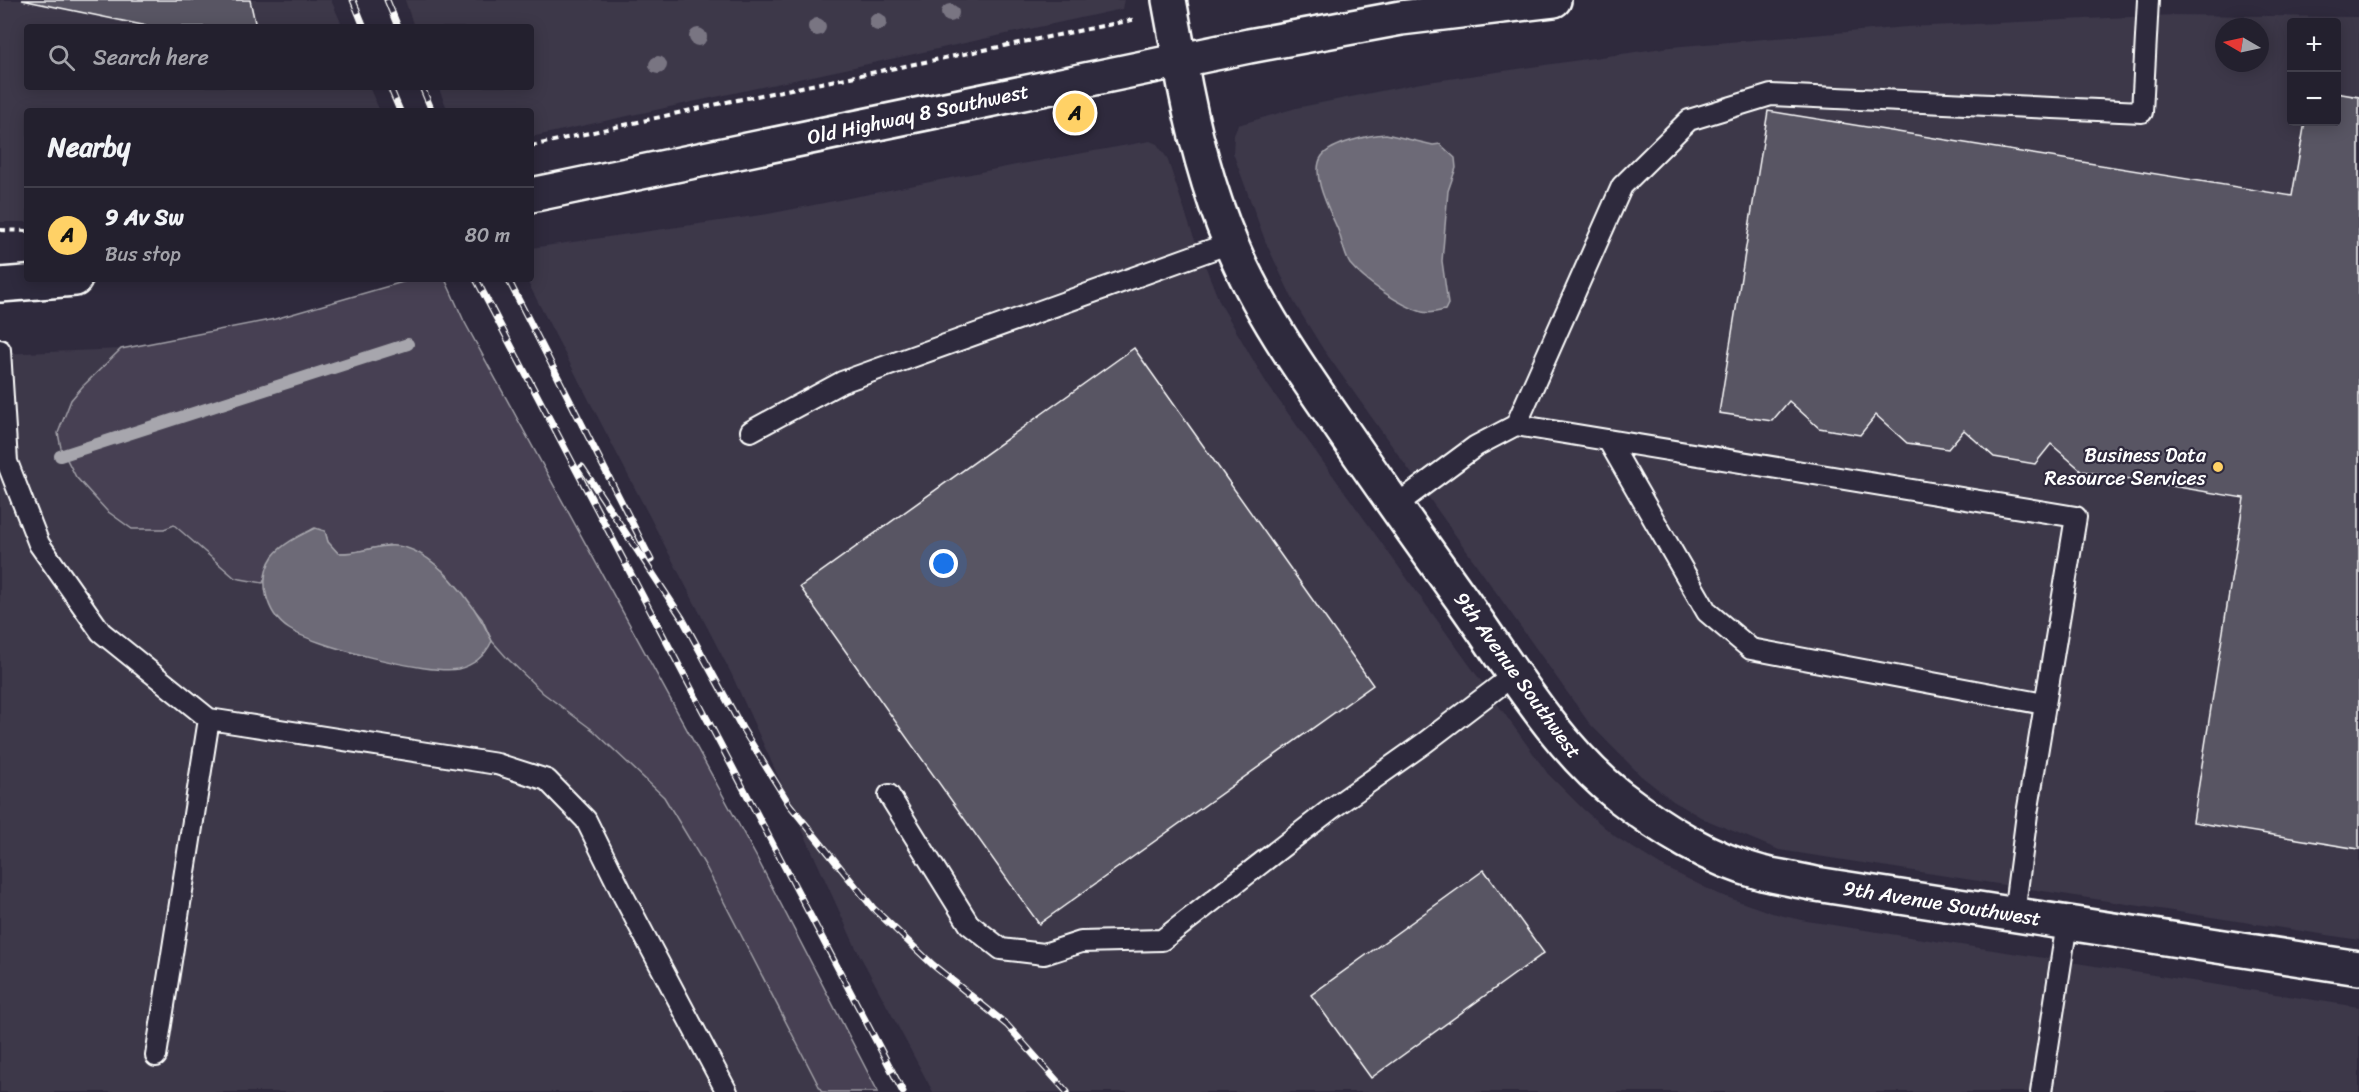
<!DOCTYPE html>
<html lang="en">
<head>
<meta charset="utf-8">
<style>
  body { margin:0; font-family:Sriracha,sans-serif; background:#2b2836; color:#f1f3f6 }
  .controls { position:absolute; right:18px; top:18px; display:grid; overflow:hidden; border-radius:6px; box-shadow:0 3px 15px #0003 }
  .controls button { width:54px; height:54px; display:grid; place-items:center; padding:0; border:0; border-bottom:2px solid #403e4a; background:#23202e; color:#f1f3f6; font:30px sans-serif }
  .compass { position:absolute; left:2215px; top:18px; width:54px; height:54px; border-radius:50%; background:#23202e; box-shadow:0 3px 15px #0003; rotate:279deg }
  .you { position:absolute; left:944px; top:564px; width:21px; height:21px; margin:-15px; border:4px solid #fff; border-radius:50%; background:#1a73e8; box-shadow:0 0 0 9px #1a73e833 }
  .badge { display:grid; place-items:center; width:39px; height:39px; border-radius:50%; background:#ffd166; color:#111; font-size:20px; font-weight:700 }
  .pin { position:absolute; translate:-50% -50%; border:3px solid #fff; box-shadow:0 2px 6px #0006 }
  .list { margin:0; padding:0; list-style:none }
  h2 { display:flex; justify-content:space-between; align-items:center; height:78px; margin:0; padding:0 24px; font-size:26px }
  h2 small { font-size:20px; font-weight:400; color:#a3a3aa }
  .list li { display:grid; grid-template-columns:39px 1fr auto; gap:18px; align-items:center; box-sizing:border-box; height:96px; padding:0 24px; border-top:2px solid #403e4a }
  .list b { display:block; font-size:22px; white-space:nowrap }
  .list p { margin:0; font-size:20px; white-space:nowrap; color:#a3a3aa }
  .list em { font-size:20px; font-style:normal; color:#a3a3aa }
  .icon { flex:none; width:33px; height:33px; fill:none; stroke:currentColor; stroke-width:2; stroke-linecap:round; stroke-linejoin:round }
  .map { position:relative; flex:none; width:2359px; height:1092px; overflow:hidden }
  .search { position:absolute; background:#23202e; box-shadow:0 3px 15px #0003; left:24px; top:24px; width:510px; height:66px; display:flex; align-items:center; gap:15px; box-sizing:border-box; padding:0 21px; border-radius:6px; color:#a3a3aa; font-size:22px }
  .panel { position:absolute; background:#23202e; box-shadow:0 3px 15px #0003; left:24px; top:108px; width:510px; height:174px; border-radius:6px }
  .map>svg:first-child { display:block }
</style>
</head>
<body>
<div class="map">
<svg width="2359" height="1092" viewBox="0 0 2359 1092">
  <rect width="100%" height="100%" fill="#2f2a3d"/>
  <filter id="ink" filterUnits="userSpaceOnUse"><feTurbulence type="fractalNoise" baseFrequency=".0167" numOctaves="2"/><feDisplacementMap in="SourceGraphic" scale="12" xChannelSelector="R" yChannelSelector="G"/><feConvolveMatrix kernelMatrix="1 2 1 2 8 2 1 2 1" color-interpolation-filters="sRGB"/></filter>
  <g filter="url(#ink)">
    <path fill="#3c3749" fill-rule="evenodd" d="M0,0H331L343,27H27V87H369L380,111H27V222H0Z
      M405,0H1124L1122,9L531,137V111H448L438,87H531V27H414Z
      M2173,15L2359,17V940L1779,850L1704,819L1673,801L1641,776L1589,723L1323,349L1294,302L1266,243L1233,153L1234,135L1238,125L1296,108L1421,83L1670,47L1906,27ZM2292,22H2336V122H2292ZM2224,27H2260V63H2224Z
      M1150,141L1157,144L1167,158L1191,230L1220,303L1267,384L1548,774L1583,809L1616,837L1660,865L1718,894L1772,913L1801,920L2359,1007V1092H933L856,948L731,673L526,279H531V248L768,214L1016,165Z
      M121,349L82,387L174,525L235,578L263,583L270,607L340,648L372,658L487,651L492,641L543,693L594,731L664,797L705,865L822,1092H0V354Z"/>
    <path fill="#464152" stroke="#a2a0a8" stroke-width="1.5" d="M413,279H445L464,321L756,856L878,1092H822L705,865L664,797L594,731L543,693L507,658L492,641L482,619L442,570L389,545L351,553H338L328,542L325,531L273,556L263,583L235,578L174,525L164,529H132L107,511L76,477L61,448L58,433L71,400L82,387L121,349L275,319Z"/>
    <path fill="#6d6a77" stroke="#a7a6ad" stroke-width="1.5" d="M1386,134L1433,145L1440,144L1455,158L1456,168L1448,191L1442,261L1448,304L1445,310C1437,312 1430,314 1422,312C1401,306 1364,281 1350,264C1344,255 1342,240 1338,230C1331,213 1309,174 1322,156C1332,143 1370,135 1386,134Z
      M315,528L325,531L328,542L338,553C356,554 371,547 388,546C432,542 476,606 492,641C485,656 475,665 458,669C429,675 314,646 289,629C266,614 257,579 273,556C283,543 301,535 315,528Z"/>
    <g fill="none" stroke-linecap="round" stroke-linejoin="round">
      <path stroke="#a7a6ad" stroke-width="12" d="M60,456L408,344"/>
    </g>
    <path fill="#595564" stroke="#fff" stroke-width="1.5" d="M22,0H250L256,27H152Z
      M2336,93L2359,97V849L2193,822L2244,498L2082,471L2051,444L2035,464L1994,457L1964,430L1948,449L1907,443L1876,415L1860,435L1819,428L1789,401L1772,421L1719,413L1768,111L2292,196L2305,122H2336Z
      M1134,348L1373,685L1039,924L800,587Z
      M1484,870L1544,953L1371,1078L1311,995Z"/>
    <g fill="none" stroke-linecap="round" stroke-linejoin="round">
      <g stroke="#fff" stroke-width="24">
        <path id="service" d="M0,350L7,462L39,544L101,632L209,719L497,764L547,780L586,820L624,897L727,1092
          M1516,425L1622,186L1689,120L1771,95L2142,112L2148,0
          M751,431L842,382L1230,243
          M1608,440L1707,612L1751,649L2044,704
          M1395,506L1476,446L1516,425L2076,517L2027,814L2014,914
          M889,795L969,924L1001,949L1044,954L1081,942L1162,940L1331,809L1423,744L1515,674
          M156,1056L209,719
          M2041,1092L2067,923"/>
      </g>
      <g stroke="#fff" stroke-width="38">
        <path id="minor" d="M1180,60C1191,123 1206,185 1231,244C1258,308 1298,366 1337,422C1378,482 1420,541 1463,601C1510,667 1555,745 1619,796C1662,829 1709,859 1762,873C1780,877 1798,880 1816,884L2359,968"/>
      </g>
      <g stroke="#fff" stroke-width="38">
        <path id="tertiary" d="M1169,0L1180,60
          M531,195L1249,46L1401,18L1554,0
          M0,285L75,279"/>
      </g>
      <path stroke="#fff" stroke-width="4" stroke-dasharray="6 4.5" stroke-linecap="butt" d="M531,146L727,102L1137,19
        M0,230L27,231"/>
      <use href="#service" stroke="#2f2a3d" stroke-width="20"/>
      <use href="#minor" stroke="#2f2a3d" stroke-width="33"/>
      <use href="#tertiary" stroke="#2f2a3d" stroke-width="33"/>
      <g stroke="#fff" stroke-width="7">
        <path id="rail" d="M353,0L364,27
          M387,0L398,27
          M390,87L400,111
          M422,87L432,111
          M476,279L903,1092
          M508,279L651,560
          M582,467L682,618L742,728L789,804L873,908L933,965L1007,1025L1067,1092"/>
      </g>
      <use href="#rail" stroke="#2f2a3d" stroke-width="4.5" stroke-dasharray="14" stroke-linecap="butt"/>
    </g>
    <g fill="#797582">
      <circle cx="950" cy="13" r="9"/>
      <circle cx="878" cy="22" r="9"/>
      <circle cx="817" cy="27" r="9"/>
      <circle cx="698" cy="37" r="9"/>
      <circle cx="658" cy="65" r="9"/>
    </g>
  </g>
  <circle fill="#ffd166" stroke="#2f2a3d" stroke-width="2" cx="2218" cy="467" r="6"/>
  <g text-anchor="middle" stroke-width="4.5" stroke-linejoin="round" paint-order="stroke">
    <g font-size="20" fill="#fff" stroke="#2f2a3d">
      <text transform="translate(918 114) rotate(-12)" y="7">Old Highway 8 Southwest</text>
      <text transform="translate(1518 675) rotate(54)" y="7">9th Avenue Southwest</text>
      <text transform="translate(1942 903) rotate(9)" y="7">9th Avenue Southwest</text>
    </g>
    <g font-size="20" fill="#fff" stroke="#2f2a3d" text-anchor="end">
      <text x="2206" y="462">Business Data<tspan x="2206" dy="23">Resource Services</tspan></text>
    </g>
  </g>
</svg>
<div class="controls">
<button>+</button>
<button>−</button>
</div>
<svg class="compass" viewBox="-18 -18 36 36"><path d="M0-13l5 13h-10z" fill="#e53935"/><path d="M0 13l5-13h-10z" fill="#a3a3aa"/></svg>
<div class="you"></div>
<div class="pin badge" style="left:1075px;top:113px">A</div>
<div class="search"><svg class="icon" aria-label="search" viewBox="0 0 24 24"><circle cx="10" cy="10" r="6"/><path d="M15 15l6 6"/></svg>Search here</div>
<section class="panel">
<h2>Nearby<small></small></h2>
<ul class="list">
<li><span class="badge">A</span><div><b>9 Av Sw</b><p>Bus stop</p></div><em>80 m</em></li>
</ul>
</section>
</div>
</body>
</html>
